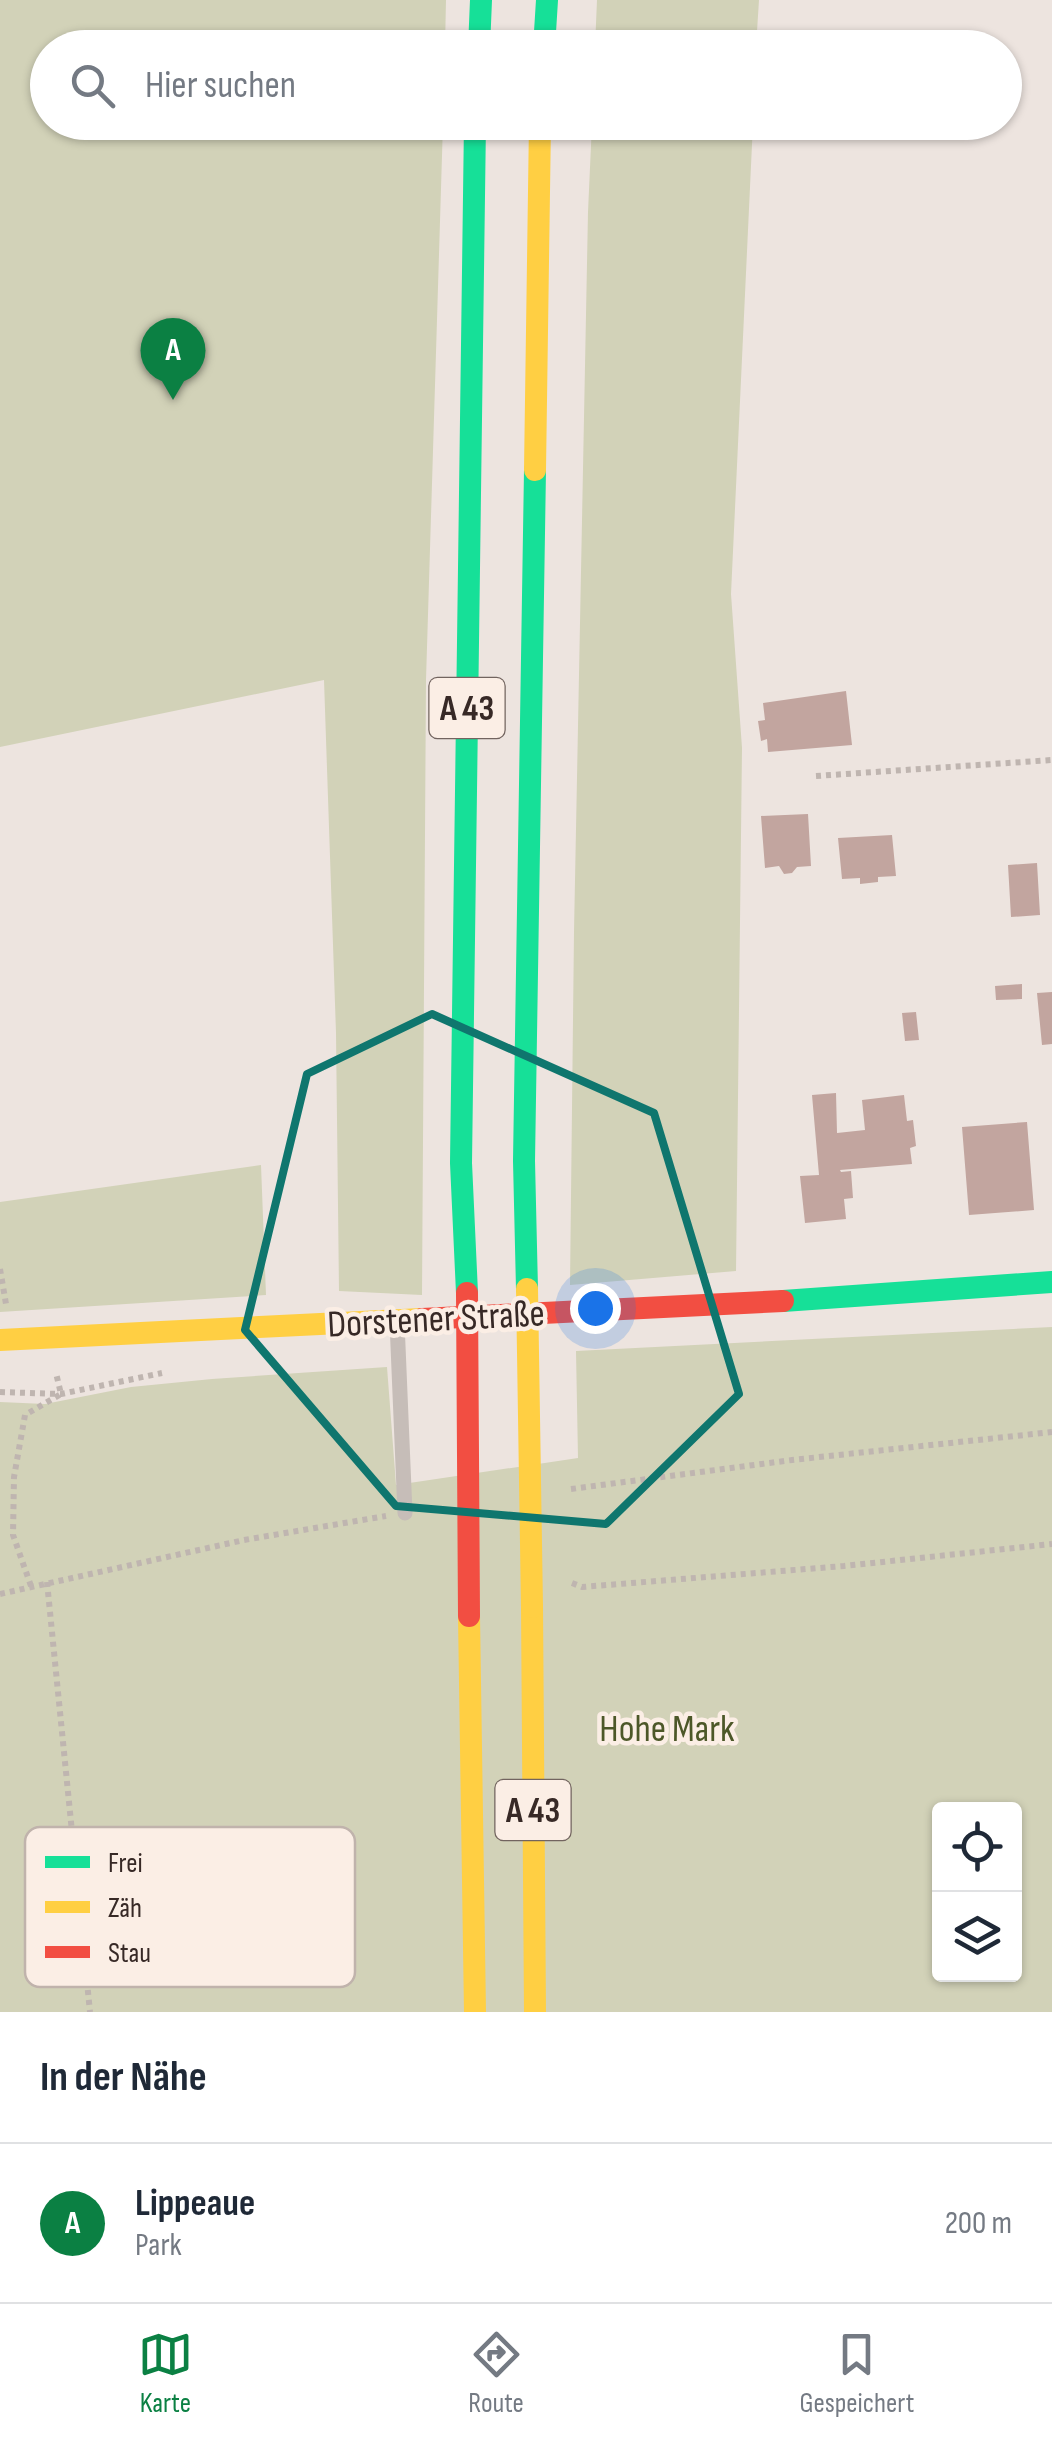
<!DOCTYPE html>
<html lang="de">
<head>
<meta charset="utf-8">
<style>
  body { margin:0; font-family:"Sofia Sans Condensed",sans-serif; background:#f2f2f3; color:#1f2937 }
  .controls { position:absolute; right:30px; bottom:30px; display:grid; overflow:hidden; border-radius:10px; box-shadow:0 2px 8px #0004 }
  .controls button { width:90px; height:90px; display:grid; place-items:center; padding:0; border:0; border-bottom:2px solid #e0e1e3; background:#fff; color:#1f2937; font:50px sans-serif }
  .you { position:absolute; left:595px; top:1308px; width:35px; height:35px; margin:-25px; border:8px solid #fff; border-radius:50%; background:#1a73e8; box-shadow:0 0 0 15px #1a73e833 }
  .badge { display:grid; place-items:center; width:65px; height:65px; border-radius:50%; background:#0b8043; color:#fff; font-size:32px; font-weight:700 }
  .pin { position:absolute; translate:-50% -82px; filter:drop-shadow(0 2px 5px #0008) }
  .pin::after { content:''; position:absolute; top:52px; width:35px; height:30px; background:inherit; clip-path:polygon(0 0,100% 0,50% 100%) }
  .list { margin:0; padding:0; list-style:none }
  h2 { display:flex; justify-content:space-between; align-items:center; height:130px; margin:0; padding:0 40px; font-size:42px }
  h2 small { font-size:32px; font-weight:400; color:#747a83 }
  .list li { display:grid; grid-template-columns:65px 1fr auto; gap:30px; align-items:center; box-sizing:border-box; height:160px; padding:0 40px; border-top:2px solid #e0e1e3 }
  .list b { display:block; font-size:38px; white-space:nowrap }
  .list p { margin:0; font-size:32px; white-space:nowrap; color:#747a83 }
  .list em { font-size:32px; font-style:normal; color:#747a83 }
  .icon { flex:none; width:55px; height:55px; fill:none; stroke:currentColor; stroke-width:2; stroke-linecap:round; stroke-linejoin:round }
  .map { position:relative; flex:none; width:1052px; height:2012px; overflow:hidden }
  .search { position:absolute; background:#fff; box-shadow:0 2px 8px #0004; left:30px; right:30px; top:30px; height:110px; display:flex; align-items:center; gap:25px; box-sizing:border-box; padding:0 35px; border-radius:55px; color:#747a83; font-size:38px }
  .sheet { height:290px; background:#fff }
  nav { display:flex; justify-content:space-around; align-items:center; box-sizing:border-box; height:140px; border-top:2px solid #e0e1e3; background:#fff; font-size:28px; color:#747a83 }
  nav a { display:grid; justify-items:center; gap:5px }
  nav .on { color:#0b8043 }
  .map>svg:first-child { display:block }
</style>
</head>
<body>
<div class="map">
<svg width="1052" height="2012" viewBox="0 0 1052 2012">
  <rect width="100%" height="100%" fill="#ede4df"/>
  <path fill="#d2d2b8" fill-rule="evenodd" d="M0,0H446L445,47L48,48V122L443,123L426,680L422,1295L339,1291L336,1033L324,680L0,747Z
    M597,0H759L756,47H595Z
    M592,123H753L731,594L742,748L736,1271L570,1285L574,932L588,212Z
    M261,1165L266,1295L0,1312V1202Z
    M1052,1327V2012H0V1402L45,1404L131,1387L212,1379L387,1367L396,1485L578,1458L576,1351ZM940,1810H1014V1974H940Z"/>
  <path fill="#c2a59f" d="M846,691L852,745L768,752L767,739L761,741L758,721L765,720L763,703Z
    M808,814L811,866L797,867L792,873L784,874L779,866L765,868L761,816Z
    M892,835L896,876L878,877V882L860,884V878L842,879L838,838Z
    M1037,863L1040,915L1011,917L1008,865Z
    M1022,984V999L996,1000L995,986Z
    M1052,992V1044L1042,1045L1037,993Z
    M916,1012L919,1040L905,1041L902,1013Z
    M836,1093L837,1133L865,1130L862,1100L904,1095L907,1121L913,1120L916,1146L910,1148L912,1164L840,1170L841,1172L851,1171L853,1198L844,1199L846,1219L805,1223L800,1176L819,1175L812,1095Z
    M1027,1122L1034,1210L969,1215L962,1127Z"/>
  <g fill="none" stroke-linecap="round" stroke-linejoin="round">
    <path stroke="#bfb5b0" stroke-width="6" stroke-dasharray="5 5" stroke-linecap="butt" d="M816,776L1052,760
      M0,1269L6,1304
      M0,1392L61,1394L162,1373
      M571,1489L792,1460L1052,1432
      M47,1582L90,2012
      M572,1583L582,1587L844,1566L1052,1544
      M31,1586L13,1535L14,1477L25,1415L61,1394L56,1373
      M0,1594L244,1540L386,1516"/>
    <path stroke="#c6bdb8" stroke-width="15" d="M397,1322L405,1513"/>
    <path stroke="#16e098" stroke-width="22" d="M479,48L481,0
      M544,48L547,0
      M527,1289L524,1161L535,470
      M467,1293L461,1163L475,122
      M783,1301L1052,1282"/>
    <path stroke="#ffcf43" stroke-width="22" d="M535,470L540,122
      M0,1340L422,1319
      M532,1607L535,2012
      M469,1616L475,2012"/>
    <path stroke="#f24e42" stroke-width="22" d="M422,1319L783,1301"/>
    <path stroke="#ffcf43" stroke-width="22" d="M527,1289L532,1607"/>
    <path stroke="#f24e42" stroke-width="22" d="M467,1293L469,1616"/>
  </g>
  <path fill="none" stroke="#0f766e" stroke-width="8" stroke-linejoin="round" d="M432,1014L654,1113L739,1394L606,1524L396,1506L245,1330L307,1074Z"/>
  <g text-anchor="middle" stroke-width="9" stroke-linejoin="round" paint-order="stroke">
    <g fill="#fbeee5" stroke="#72645f" stroke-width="2.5">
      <rect x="429.5" y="678" width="75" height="60" rx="8"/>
      <rect x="495.5" y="1780" width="75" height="60" rx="8"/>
    </g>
    <g font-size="35" font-weight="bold" fill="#372926">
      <text x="467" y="720">A 43</text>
      <text x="533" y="1822">A 43</text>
    </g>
    <g font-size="38" fill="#372926" stroke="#fbeee5">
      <text transform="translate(436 1318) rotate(-3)" y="13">Dorstener Straße</text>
    </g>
    <g font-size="38" fill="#4c5728" stroke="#fbeee5">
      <text x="667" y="1741">Hohe Mark</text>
    </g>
  </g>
  <rect x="25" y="1827" width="330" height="160" rx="15" fill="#fbeee5" stroke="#c0b3ac" stroke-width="2.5"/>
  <rect x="45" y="1856" width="45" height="12" fill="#16e098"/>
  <rect x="45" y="1901" width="45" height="12" fill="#ffcf43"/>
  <rect x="45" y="1946" width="45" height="12" fill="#f24e42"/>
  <g font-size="28" fill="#372926">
    <text x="108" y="1872">Frei</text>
    <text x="108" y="1917">Zäh</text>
    <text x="108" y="1962">Stau</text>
  </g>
</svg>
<div class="controls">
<button><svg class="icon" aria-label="locate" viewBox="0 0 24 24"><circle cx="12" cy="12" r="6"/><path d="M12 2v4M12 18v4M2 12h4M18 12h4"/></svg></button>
<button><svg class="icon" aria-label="layers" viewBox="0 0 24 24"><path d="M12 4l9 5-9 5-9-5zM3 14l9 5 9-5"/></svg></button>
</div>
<div class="you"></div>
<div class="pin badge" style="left:173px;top:400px">A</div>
<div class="search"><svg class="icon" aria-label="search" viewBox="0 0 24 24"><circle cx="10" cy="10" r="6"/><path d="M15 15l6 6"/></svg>Hier suchen</div>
</div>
<section class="sheet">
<h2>In der Nähe<small></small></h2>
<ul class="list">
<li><span class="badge">A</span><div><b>Lippeaue</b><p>Park</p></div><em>200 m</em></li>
</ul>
</section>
<nav>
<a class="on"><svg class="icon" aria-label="map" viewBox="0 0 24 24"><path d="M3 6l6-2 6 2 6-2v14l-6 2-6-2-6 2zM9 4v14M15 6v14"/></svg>Karte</a>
<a><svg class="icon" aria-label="directions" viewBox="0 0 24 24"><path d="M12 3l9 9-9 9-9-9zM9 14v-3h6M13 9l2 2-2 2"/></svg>Route</a>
<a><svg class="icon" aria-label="saved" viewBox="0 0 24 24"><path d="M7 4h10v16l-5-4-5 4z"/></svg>Gespeichert</a>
</nav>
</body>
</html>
